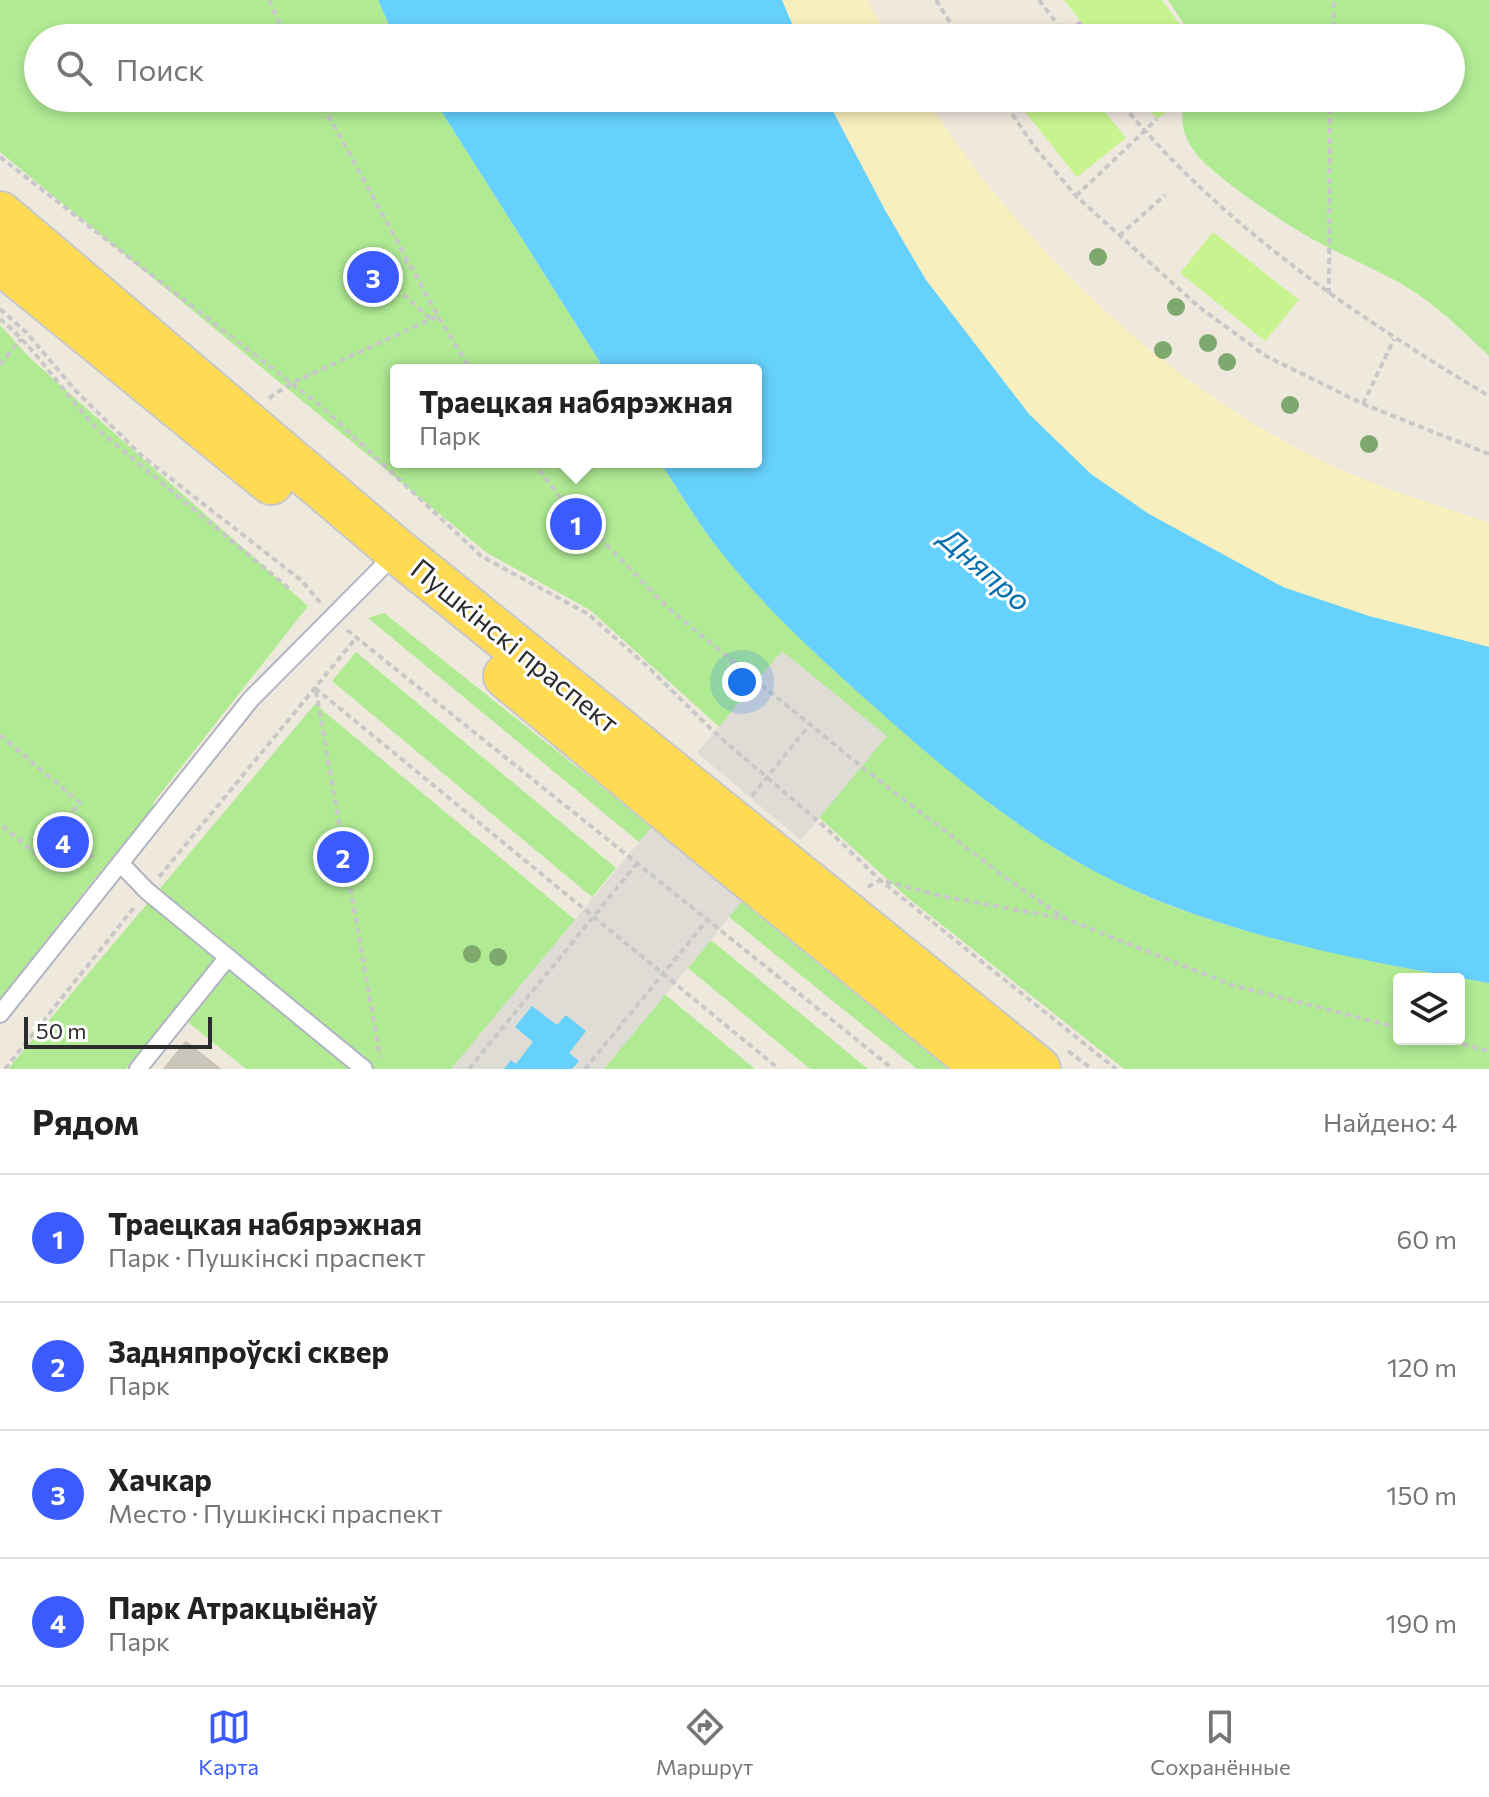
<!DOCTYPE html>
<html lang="ru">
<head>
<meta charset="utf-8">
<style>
  body { margin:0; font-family:Commissioner,sans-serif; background:#f2f2f2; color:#222 }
  .controls { position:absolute; right:24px; bottom:24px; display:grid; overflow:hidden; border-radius:8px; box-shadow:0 4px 12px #0003 }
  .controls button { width:72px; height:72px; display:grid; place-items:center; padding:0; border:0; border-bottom:2px solid #e0e0e0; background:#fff; color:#222; font:40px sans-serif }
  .scale { position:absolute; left:24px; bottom:20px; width:188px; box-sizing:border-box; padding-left:8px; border:4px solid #2c2c2c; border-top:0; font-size:22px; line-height:28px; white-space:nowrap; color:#2c2c2c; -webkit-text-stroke:6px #fff; paint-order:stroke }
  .you { position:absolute; left:742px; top:682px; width:28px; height:28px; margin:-20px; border:6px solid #fff; border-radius:50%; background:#1a73e8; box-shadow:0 0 0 12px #1a73e833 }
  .badge { display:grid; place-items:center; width:52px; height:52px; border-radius:50%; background:#3b5bff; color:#fff; font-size:26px; font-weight:700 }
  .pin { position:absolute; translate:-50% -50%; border:4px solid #fff; box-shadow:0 2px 8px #0006 }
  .popup { position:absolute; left:390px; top:364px; width:372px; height:104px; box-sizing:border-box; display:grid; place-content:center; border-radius:8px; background:#fff; filter:drop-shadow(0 2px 6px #0005); font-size:26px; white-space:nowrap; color:#767676 }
  .popup b { font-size:30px; color:#222 }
  .popup::after { content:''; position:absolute; left:50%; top:100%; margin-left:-16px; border:16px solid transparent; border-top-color:#fff }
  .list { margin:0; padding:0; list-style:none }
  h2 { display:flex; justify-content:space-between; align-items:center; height:104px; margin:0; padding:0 32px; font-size:34px }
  h2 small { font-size:26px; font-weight:400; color:#767676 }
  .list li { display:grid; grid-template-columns:52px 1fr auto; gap:24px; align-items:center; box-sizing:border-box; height:128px; padding:0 32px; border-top:2px solid #e0e0e0 }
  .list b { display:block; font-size:30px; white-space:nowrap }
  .list p { margin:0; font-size:26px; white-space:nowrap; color:#767676 }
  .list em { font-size:26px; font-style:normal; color:#767676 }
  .icon { flex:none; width:44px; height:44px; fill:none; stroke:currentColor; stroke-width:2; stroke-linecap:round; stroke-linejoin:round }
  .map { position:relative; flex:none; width:1489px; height:1069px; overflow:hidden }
  .search { position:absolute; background:#fff; box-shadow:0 4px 12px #0003; left:24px; right:24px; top:24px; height:88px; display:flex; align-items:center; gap:20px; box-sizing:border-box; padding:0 28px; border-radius:44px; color:#767676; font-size:30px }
  .sheet { height:616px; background:#fff }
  nav { display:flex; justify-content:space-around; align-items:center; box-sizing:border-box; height:112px; border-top:2px solid #e0e0e0; background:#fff; font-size:22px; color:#767676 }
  nav a { display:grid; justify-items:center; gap:4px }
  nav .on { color:#3b5bff }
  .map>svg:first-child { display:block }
</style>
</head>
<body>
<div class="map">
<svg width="1489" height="1069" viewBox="0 0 1489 1069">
  <rect width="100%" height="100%" fill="#efe8dd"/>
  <path fill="#b0eb94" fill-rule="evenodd" d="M0,0H378L395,38H38V98H433L605,370H396V462H660C680,492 698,524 721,552C768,612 825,663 883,714C956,779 1033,843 1122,885C1237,939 1365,960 1489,983V1069H1124L908,898L590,610L487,553L0,152ZM1399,979H1459V1039H1399Z
    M1168,0H1489V356C1463,331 1437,305 1405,286C1377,269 1347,258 1318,242C1289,227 1208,174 1192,148C1182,133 1177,111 1190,98H1451V38H1193Z
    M0,325L30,358L308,606L153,803L155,806L95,878L0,999Z
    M384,613L652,827L639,842L368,618Z
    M356,652L616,868L592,897L332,681Z
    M315,704L755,1069H246L174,1011L126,1069H8Z
    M745,897L956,1069H917L729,917Z
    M711,940L868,1069H810L688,968Z"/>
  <path fill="#f7efbe" d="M782,0H867L888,38H798Z
    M826,98H926C1023,251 1179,399 1346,472C1392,492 1442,506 1489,523V647L1369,616L1283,587L1149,514L1091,474L1029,414L926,280L885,210Z"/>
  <path fill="#c7f48f" d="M1064,0H1162L1190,38H1094Z
    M1014,98H1094L1126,138L1077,177Z
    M1140,98H1185L1157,119Z
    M1213,232L1299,300L1265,341L1180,273Z"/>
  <path fill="#dfdbd5" d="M782,651L887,736L801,840L697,753Z
    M655,823L745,897L711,940L604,1069H572L578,1061L569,1053L586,1031L557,1026L533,1042L516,1064L511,1061L504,1069H451Z"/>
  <path fill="#66d1fc" d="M378,0H782L798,38H395Z
    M433,98H826L885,210L926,280L1029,414L1091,474L1149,514L1283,587L1369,616L1489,647V983C1366,962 1237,938 1122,885C1031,842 953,777 878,710C822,660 767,611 721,552C698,524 680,492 660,462H756V370H605Z
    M532,1006L557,1025L566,1015L586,1031L569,1053L579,1061L572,1069H504L511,1060L516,1064L533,1042L515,1027Z"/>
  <path fill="#cac6bc" stroke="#cbc4b6" stroke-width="2" d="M186,1042L220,1069H164Z"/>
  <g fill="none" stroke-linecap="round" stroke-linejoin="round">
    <g stroke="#b1b4c1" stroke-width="20">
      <path id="service" d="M121,864L147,891L364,1069
        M0,1014L251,699L397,552
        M138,1069L228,957"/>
    </g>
    <g stroke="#c8c8c8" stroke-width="48">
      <path id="primary" d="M0,214L397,551L1038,1069
        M0,261L271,482
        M506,676L712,847L986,1069"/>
    </g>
    <path stroke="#c8c8c8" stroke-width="4" stroke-dasharray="6 4" stroke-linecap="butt" d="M269,0L286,38
      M936,0L960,38
      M1039,0L1068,38
      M1061,38L1081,22
      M1333,38L1334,0
      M319,98L438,316L471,370
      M1001,98L1034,146L1076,196L1199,307L1266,356L1363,404L1489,454
      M1117,98C1218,223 1352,314 1489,396
      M0,157L322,407L481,556L588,614L647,666L714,732L826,828L880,880L1116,1069
      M1076,196L1157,119
      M1119,236L1165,195
      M408,259L388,281L431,319
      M1329,294L1330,98
      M0,309L26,332L75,390L142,456L302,581L321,604
      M0,319C35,347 65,395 97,429L292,591
      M0,365L21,339
      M269,398L292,383L438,316
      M1363,404L1394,339
      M533,462L560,497L669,609L862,767L1003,876L1066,919L1232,985L1399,1028
      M347,630L893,1069
      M315,688L779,1069
      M316,691L380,1057
      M0,735L80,803L36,854L0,824
      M752,796L811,723
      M59,827L96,860
      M159,877L356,638
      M868,887L880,880L941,896L1061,918
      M1443,1039L1489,1051
      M1068,1051L1092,1069
      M5,1069L136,905
      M469,1069L638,862
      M585,1069L708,919"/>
    <use href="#service" stroke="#fff" stroke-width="16"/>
    <use href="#primary" stroke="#ffdb53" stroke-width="44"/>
  </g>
  <g fill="#7fa86e">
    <circle cx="1098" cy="257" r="9"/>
    <circle cx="1176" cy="307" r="9"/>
    <circle cx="1208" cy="343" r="9"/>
    <circle cx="1163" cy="350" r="9"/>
    <circle cx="1227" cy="362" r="9"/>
    <circle cx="1290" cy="405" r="9"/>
    <circle cx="1369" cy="444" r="9"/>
    <circle cx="472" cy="954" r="9"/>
    <circle cx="498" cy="957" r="9"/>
  </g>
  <g text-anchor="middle" stroke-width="6" stroke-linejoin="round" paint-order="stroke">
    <g font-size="28" fill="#2c2c2c" stroke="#fff">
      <text transform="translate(515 646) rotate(39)" y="10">Пушкінскі праспект</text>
    </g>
    <g font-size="30" font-style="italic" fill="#006dad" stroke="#fff">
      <text transform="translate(985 570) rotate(41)" y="10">Дняпро</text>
    </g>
  </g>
</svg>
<div class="controls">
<button><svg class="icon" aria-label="layers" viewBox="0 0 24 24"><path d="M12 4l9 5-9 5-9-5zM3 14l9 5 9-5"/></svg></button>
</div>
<div class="scale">50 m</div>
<div class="you"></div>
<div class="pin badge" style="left:576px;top:524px">1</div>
<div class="popup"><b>Траецкая набярэжная</b>Парк</div>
<div class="pin badge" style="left:343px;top:857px">2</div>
<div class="pin badge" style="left:373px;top:277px">3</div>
<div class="pin badge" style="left:63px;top:842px">4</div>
<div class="search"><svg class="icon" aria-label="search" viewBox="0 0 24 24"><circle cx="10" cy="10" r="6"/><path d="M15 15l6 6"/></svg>Поиск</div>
</div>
<section class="sheet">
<h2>Рядом<small>Найдено: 4</small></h2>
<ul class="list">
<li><span class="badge">1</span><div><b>Траецкая набярэжная</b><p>Парк · Пушкінскі праспект</p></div><em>60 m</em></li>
<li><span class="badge">2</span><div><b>Задняпроўскі сквер</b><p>Парк</p></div><em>120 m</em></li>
<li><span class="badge">3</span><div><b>Хачкар</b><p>Место · Пушкінскі праспект</p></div><em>150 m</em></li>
<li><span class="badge">4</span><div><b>Парк Атракцыёнаў</b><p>Парк</p></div><em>190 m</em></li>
</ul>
</section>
<nav>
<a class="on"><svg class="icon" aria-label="map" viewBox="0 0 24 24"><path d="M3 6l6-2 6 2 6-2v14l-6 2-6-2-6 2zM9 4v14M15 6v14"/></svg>Карта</a>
<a><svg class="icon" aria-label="directions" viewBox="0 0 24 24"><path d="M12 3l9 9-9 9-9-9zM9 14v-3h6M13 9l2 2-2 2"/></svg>Маршрут</a>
<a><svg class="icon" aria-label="saved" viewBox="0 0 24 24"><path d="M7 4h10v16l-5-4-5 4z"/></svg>Сохранённые</a>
</nav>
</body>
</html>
